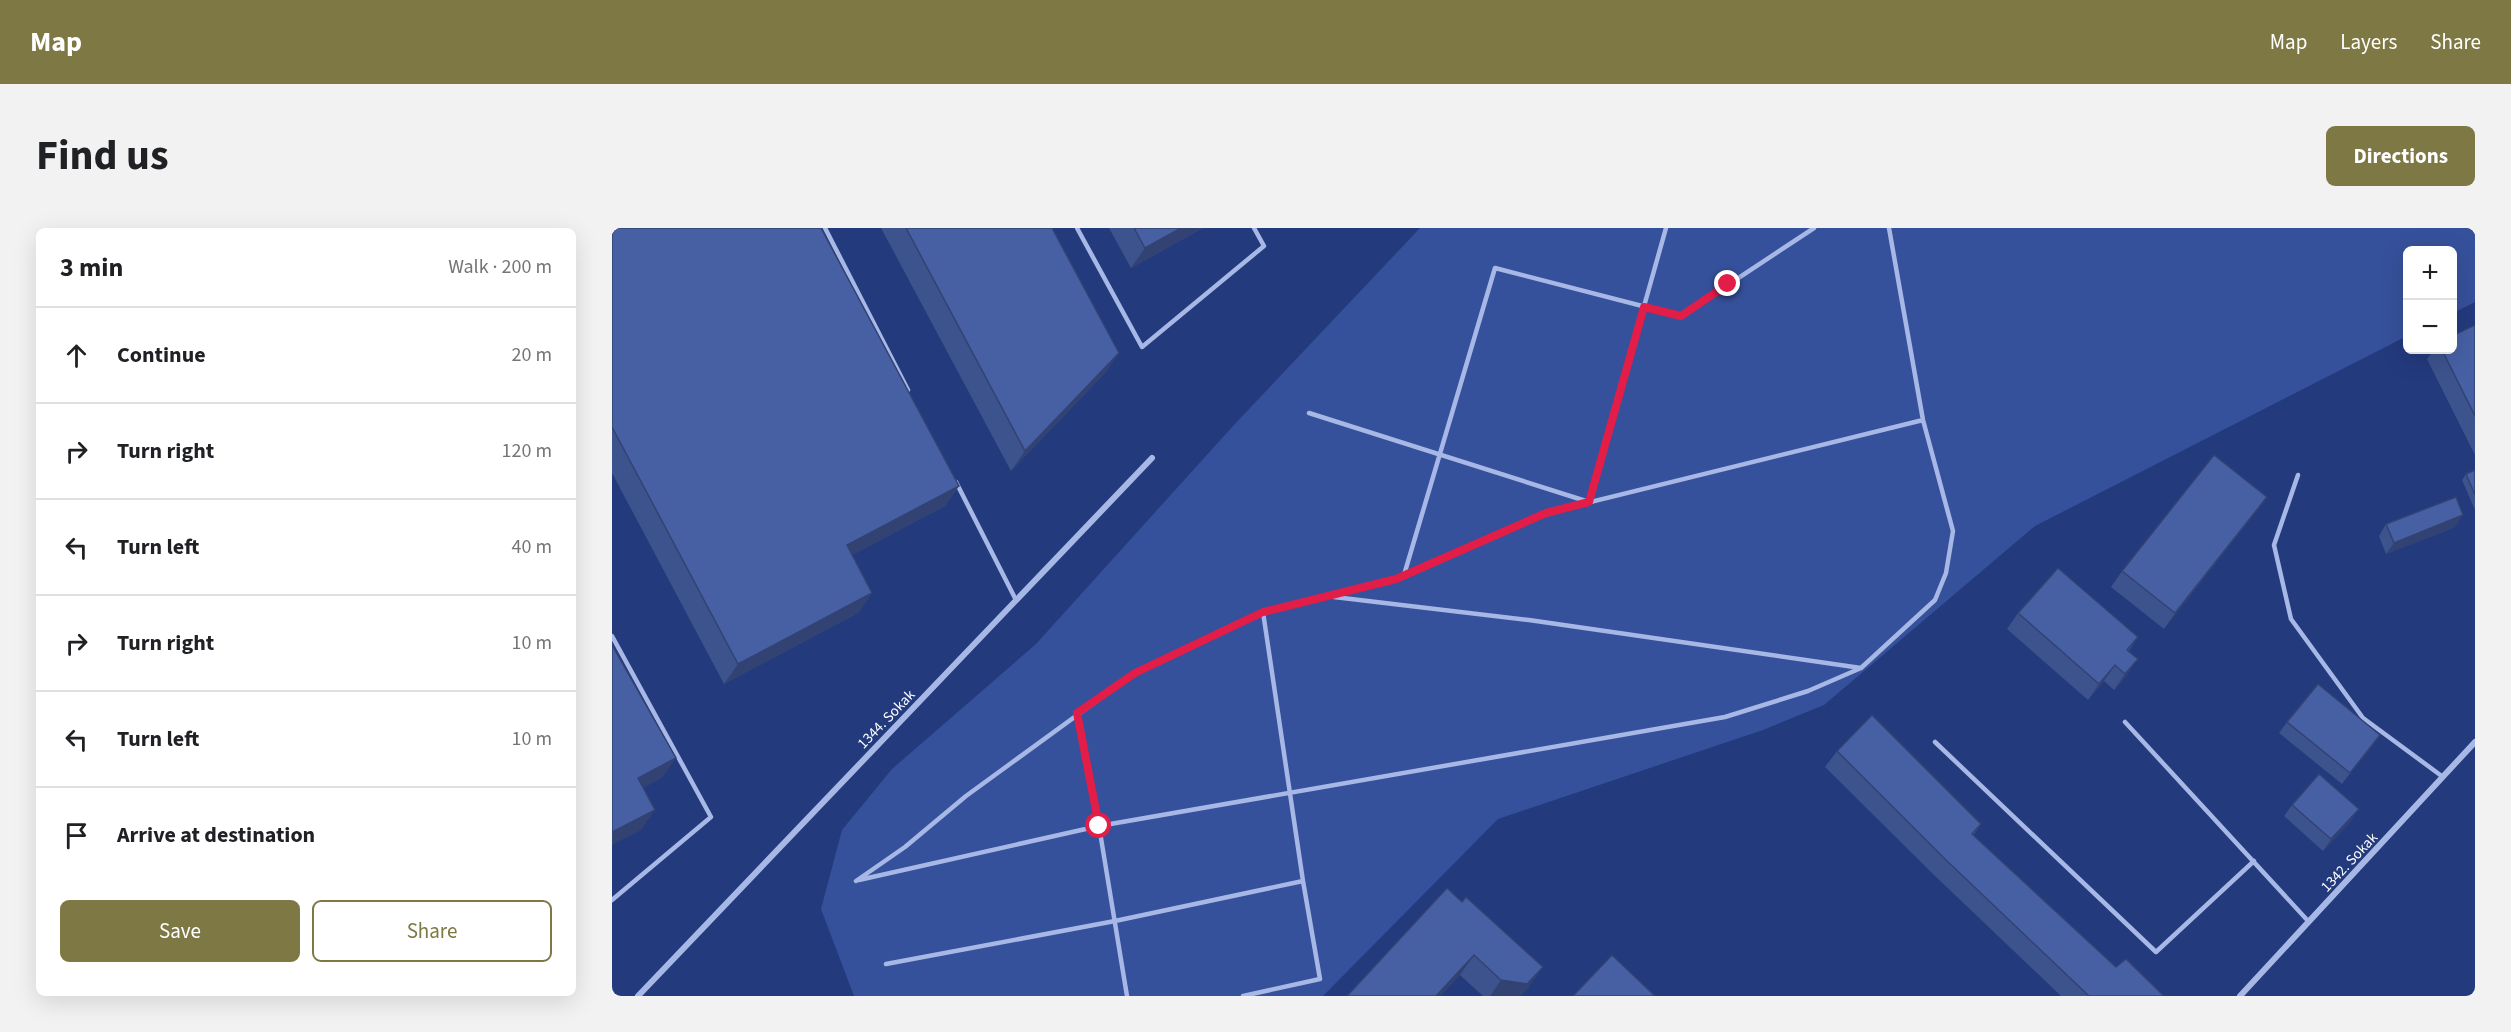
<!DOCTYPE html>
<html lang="en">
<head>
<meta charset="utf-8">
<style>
  body { margin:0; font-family:"Source Sans 3",sans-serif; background:#f2f2f2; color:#202124 }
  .controls { position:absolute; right:18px; top:18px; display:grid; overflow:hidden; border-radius:9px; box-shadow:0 6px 24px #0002 }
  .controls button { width:54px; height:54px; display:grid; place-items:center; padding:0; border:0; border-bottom:2px solid #e0e0e0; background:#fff; color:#202124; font:30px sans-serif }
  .stop { position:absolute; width:18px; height:18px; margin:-14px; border:4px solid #e11d48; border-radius:50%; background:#fff }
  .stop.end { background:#e11d48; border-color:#fff; box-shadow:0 2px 6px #0008 }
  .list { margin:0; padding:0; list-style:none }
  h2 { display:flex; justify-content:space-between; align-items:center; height:78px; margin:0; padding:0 24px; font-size:26px }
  h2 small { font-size:20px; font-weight:400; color:#757577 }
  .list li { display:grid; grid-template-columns:39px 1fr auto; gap:18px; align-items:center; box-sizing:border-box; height:96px; padding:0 24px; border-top:2px solid #e0e0e0 }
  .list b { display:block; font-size:22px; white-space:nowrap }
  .list em { font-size:20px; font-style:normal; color:#757577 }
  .actions { display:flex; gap:12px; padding:18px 24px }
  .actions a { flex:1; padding:14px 0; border:2px solid #7e7844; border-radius:9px; text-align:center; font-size:21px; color:#7e7844 }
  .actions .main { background:#7e7844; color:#fff }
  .icon { flex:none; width:33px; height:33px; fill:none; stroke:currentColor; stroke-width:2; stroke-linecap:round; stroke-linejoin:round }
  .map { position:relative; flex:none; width:1863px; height:768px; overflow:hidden; border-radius:9px }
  header { display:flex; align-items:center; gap:36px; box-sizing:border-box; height:84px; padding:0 30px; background:#7e7844; color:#fff }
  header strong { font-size:28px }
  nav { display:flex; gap:33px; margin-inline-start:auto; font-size:21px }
  .intro { display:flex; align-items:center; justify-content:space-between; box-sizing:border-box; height:144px; padding:0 36px }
  h1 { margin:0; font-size:42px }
  .button { padding:15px 27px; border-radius:9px; background:#7e7844; color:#fff; font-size:21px; font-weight:700 }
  main { display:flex; gap:36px; padding:0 36px }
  aside { flex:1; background:#fff; border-radius:9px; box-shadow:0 6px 24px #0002 }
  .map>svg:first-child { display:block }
</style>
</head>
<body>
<header>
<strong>Map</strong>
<nav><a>Map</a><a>Layers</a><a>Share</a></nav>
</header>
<div class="intro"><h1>Find us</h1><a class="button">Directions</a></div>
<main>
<aside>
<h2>3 min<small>Walk · 200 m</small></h2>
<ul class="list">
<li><svg class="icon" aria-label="ahead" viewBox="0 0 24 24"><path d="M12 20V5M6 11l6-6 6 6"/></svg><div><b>Continue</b></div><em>20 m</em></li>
<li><svg class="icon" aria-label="right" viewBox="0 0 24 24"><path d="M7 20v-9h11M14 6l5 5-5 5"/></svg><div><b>Turn right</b></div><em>120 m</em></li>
<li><svg class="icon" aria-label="left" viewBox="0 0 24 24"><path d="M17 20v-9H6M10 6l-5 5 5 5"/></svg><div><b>Turn left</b></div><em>40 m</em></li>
<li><svg class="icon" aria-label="right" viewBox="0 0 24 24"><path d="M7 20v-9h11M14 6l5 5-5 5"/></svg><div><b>Turn right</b></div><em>10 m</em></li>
<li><svg class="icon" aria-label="left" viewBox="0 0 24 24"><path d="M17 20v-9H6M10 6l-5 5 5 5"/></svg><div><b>Turn left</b></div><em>10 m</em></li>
<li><svg class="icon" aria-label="arrive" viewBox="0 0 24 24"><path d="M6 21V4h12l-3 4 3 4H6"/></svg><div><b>Arrive at destination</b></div></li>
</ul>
<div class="actions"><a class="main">Save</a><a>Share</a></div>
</aside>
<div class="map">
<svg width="1863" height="768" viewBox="0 0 1863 768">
  <rect width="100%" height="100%" fill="#233a7d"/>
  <path fill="#36519b" d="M808,0H1863V74L1841,85L1840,22H1796L1795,108L1423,298L1212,477L1151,502L886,591L711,768H242L209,681L230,602L280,541L424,416L621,198Z"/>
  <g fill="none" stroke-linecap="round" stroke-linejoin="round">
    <path stroke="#a7b8e6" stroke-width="4.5" d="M213,0L296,162
      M465,0L530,119L652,18L642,0
      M697,185L977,274L1054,0
      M1686,247L1662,317L1679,391L1751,490L1831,549
      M344,254L404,372
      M792,347L883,40L1069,88L1202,0
      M722,369L917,392L1249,440L1323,372L1334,345L1341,303L1311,192L1277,0
      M0,408L99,589L0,672
      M465,485L487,598L515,768
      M1513,494L1697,694
      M1323,514L1544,724L1642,633
      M247,652L487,598L1113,489L1196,463L1249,440
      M244,653L293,619L354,568L523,445L651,384L784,351L934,285L1311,192
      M274,736L503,693L691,653L651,384
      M631,768L708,751L691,653"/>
    <path stroke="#a7b8e6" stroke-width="6" d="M26,768L540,230
      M1628,768L1863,514"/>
  </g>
  <path fill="#3d538d" d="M0,0L347,258L333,278L240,327L260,365L246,385L112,456L0,245Z
    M269,0H440L507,125L493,145L399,243Z
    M497,0H591L519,40Z
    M1863,97V227L1815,131L1822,122H1840Z
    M1863,242V282L1850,252L1854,246Z
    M1655,269L1643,285L1552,401L1499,359L1510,343Z
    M1774,296L1843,299L1774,326L1767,308Z
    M1406,385L1526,409L1517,423L1515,447L1502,462L1492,453L1476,472L1395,401Z
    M1675,494L1768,507L1730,556L1667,505Z
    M1225,523L1369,596L1361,608L1504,739L1552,768H1449L1322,647L1213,539Z
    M1680,577L1739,593L1711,623L1672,588Z
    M835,660L917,759L908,768H871L848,747L828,768H735Z"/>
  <path fill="#324373" d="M569,0H591L519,40L533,20Z
    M507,125L493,145L399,243L413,223Z
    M347,258L333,278L221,337L235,317Z
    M1655,269L1643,285L1552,401L1563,385Z
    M1851,287L1843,299L1774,326L1782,315Z
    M260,365L246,385L112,456L126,436Z
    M1526,431L1515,447L1502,462L1513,446Z
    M1503,437L1492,453L1476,472L1487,456Z
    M1768,507L1760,519L1730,556L1738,545Z
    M64,530L50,550L12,570L26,550Z
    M1747,581L1739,593L1711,623L1719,611Z
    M43,582L29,602L0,617V604Z
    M862,727L848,747L828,768H824Z
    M931,739L917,759L908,768H878L889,752Z"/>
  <path fill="#4760a4" stroke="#324373" stroke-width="1.5" d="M0,0H209L347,258L235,317L260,365L126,436L0,199Z
    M294,0H440L507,125L413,223Z
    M522,0H569L533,20Z
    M1863,97V188L1830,122H1840V108Z
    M1602,227L1655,269L1563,385L1510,343Z
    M1863,242V267L1854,246Z
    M1844,269L1851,287L1782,315L1774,296Z
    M1446,340L1526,409L1515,422L1526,431L1513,446L1503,437L1487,456L1406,385Z
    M0,417L64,530L26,550L43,582L0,604Z
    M1706,456L1768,507L1738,545L1675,494Z
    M1260,487L1369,596L1360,606L1504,739L1514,731L1552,768H1477L1333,631L1225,523Z
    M1707,546L1747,581L1719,611L1680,577Z
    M835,660L850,674L854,669L931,739L915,756L889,752L862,727L824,768H735Z
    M1000,727L1043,768H961Z"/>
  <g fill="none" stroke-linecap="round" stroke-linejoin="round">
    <path stroke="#e11d48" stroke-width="8" d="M487,598L465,485L523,445L651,384L784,351L934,285L977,274L1032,79L1069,88L1116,56"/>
  </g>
  <g text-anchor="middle" stroke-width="4.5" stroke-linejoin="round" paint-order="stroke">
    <g font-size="15" fill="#fff" stroke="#233a7d">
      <text transform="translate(274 491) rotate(-46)" y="5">1344. Sokak</text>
      <text transform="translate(1737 634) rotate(-47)" y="5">1342. Sokak</text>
    </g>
  </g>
</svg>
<div class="controls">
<button>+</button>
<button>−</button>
</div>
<div class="stop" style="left:487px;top:598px"></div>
<div class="stop end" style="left:1116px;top:56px"></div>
</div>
</main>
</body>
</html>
